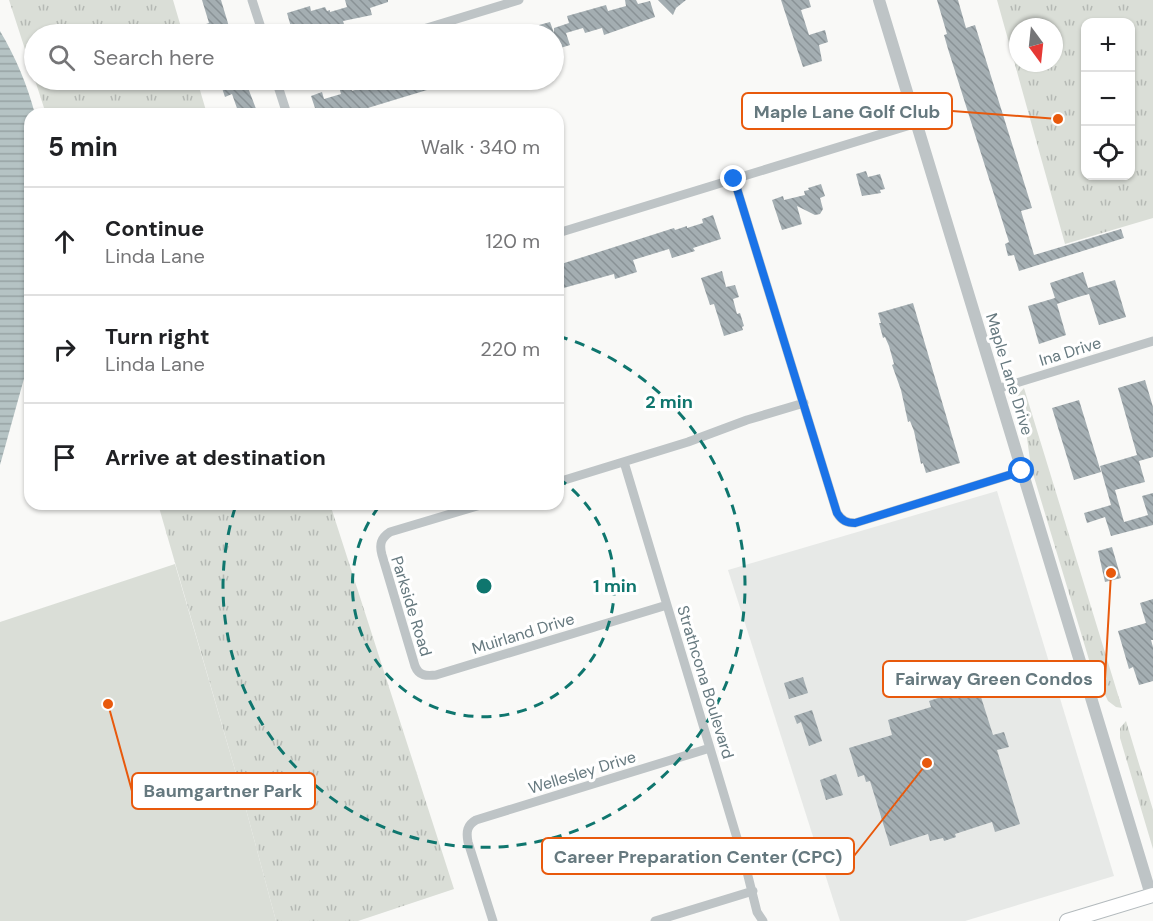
<!DOCTYPE html>
<html lang="en">
<head>
<meta charset="utf-8">
<style>
  body { margin:0; font-family:"DM Sans",sans-serif; background:#f6f6f6; color:#202124 }
  .controls { position:absolute; right:18px; top:18px; display:grid; overflow:hidden; border-radius:12px; box-shadow:0 2px 4px #0004 }
  .controls button { width:54px; height:54px; display:grid; place-items:center; padding:0; border:0; border-bottom:2px solid #e0e0e0; background:#fff; color:#202124; font:30px sans-serif }
  .compass { position:absolute; left:1009px; top:18px; width:54px; height:54px; border-radius:50%; background:#fff; box-shadow:0 2px 4px #0004; rotate:165deg }
  .stop { position:absolute; width:18px; height:18px; margin:-14px; border:4px solid #1a73e8; border-radius:50%; background:#fff }
  .stop.end { background:#1a73e8; border-color:#fff; box-shadow:0 2px 6px #0008 }
  .list { margin:0; padding:0; list-style:none }
  h2 { display:flex; justify-content:space-between; align-items:center; height:78px; margin:0; padding:0 24px; font-size:26px }
  h2 small { font-size:20px; font-weight:400; color:#757577 }
  .list li { display:grid; grid-template-columns:39px 1fr auto; gap:18px; align-items:center; box-sizing:border-box; height:108px; padding:0 24px; border-top:2px solid #e0e0e0 }
  .list b { display:block; font-size:22px; white-space:nowrap }
  .list p { margin:0; font-size:20px; white-space:nowrap; color:#757577 }
  .list em { font-size:20px; font-style:normal; color:#757577 }
  .icon { flex:none; width:33px; height:33px; fill:none; stroke:currentColor; stroke-width:2; stroke-linecap:round; stroke-linejoin:round }
  .map { position:relative; flex:none; width:1153px; height:921px; overflow:hidden }
  .search { position:absolute; background:#fff; box-shadow:0 2px 4px #0004; left:24px; top:24px; width:540px; height:66px; display:flex; align-items:center; gap:15px; box-sizing:border-box; padding:0 21px; border-radius:33px; color:#757577; font-size:22px }
  .panel { position:absolute; background:#fff; box-shadow:0 2px 4px #0004; left:24px; top:108px; width:540px; height:402px; border-radius:18px }
  .map>svg:first-child { display:block }
</style>
</head>
<body>
<div class="map">
<svg width="1153" height="921" viewBox="0 0 1153 921">
  <defs>
    <pattern id="grass-tufts" width="24" height="20" patternUnits="userSpaceOnUse" patternTransform="scale(1.5)"><rect width="24" height="20" fill="#daded7"/><path d="M3 7l-1-3M5 7V3M7 7l1-3M15 17l-1-3M17 17v-4M19 17l1-3" fill="none" stroke="#b5b9b4"/></pattern>
    <pattern id="water-rules" width="6" height="5" patternUnits="userSpaceOnUse" patternTransform="scale(1.5)"><rect width="6" height="5" fill="#b5c3c4"/><path d="M0 2.5h6" fill="none" stroke="#97a3a4"/></pattern>
    <pattern id="building-back-hatch" width="6" height="6" patternUnits="userSpaceOnUse" patternTransform="scale(1.5)"><rect width="6" height="6" fill="#a4aeb2"/><path d="M-1 5l2 2M0 0l6 6M5-1l2 2" fill="none" stroke="#899296"/></pattern>
  </defs>
  <rect width="100%" height="100%" fill="#f9f9f7"/>
  <path fill="#e7e9e7" d="M997,491L1114,876L965,921H840L728,570Z"/>
  <path fill="url(#grass-tufts)" fill-rule="evenodd" d="M9,0H173L183,34H34V80H197L207,114H46Z
    M997,0H1153V218L1065,244ZM1086,22H1130V176H1086ZM1018,27H1054V63H1018Z
    M1024,388L1122,708L1116,707L1108,701L1090,663L1031,467L1026,431L1017,402V396Z
    M158,504H330L454,889L358,921H276L240,787Z
    M1126,721L1153,810V849L1120,738V728Z"/>
  <path fill="#daded7" d="M175,564L240,787L276,921H0V622Z"/>
  <path fill="url(#water-rules)" d="M0,31C16,58 27,84 35,114H30V338L25,375L0,465Z"/>
  <path fill="url(#building-back-hatch)" d="M202,0H221L230,30L214,34H206L203,25L209,23Z
    M345,0H388V2L370,8L372,15L343,21L344,24L334,27V25L304,32L305,34H293L287,13L310,6L311,11L325,7L327,11L330,10V12L347,7Z
    M625,0H636L638,4L650,1L655,17L604,35L602,28L585,33L583,28L566,33L570,45L554,50V34H542L539,25L550,22L554,33V28L569,23L567,16L606,5L608,11L626,6Z
    M658,0H686L676,8L673,15Z
    M781,0H809L811,7L801,10L809,35L825,30L828,42L819,45L822,61L803,67Z
    M937,0H958L966,28L975,25L1032,208L1021,211L1034,255L1121,229L1124,238L1019,271L1014,255L1008,256L1005,244L1009,242L948,49L944,35L947,34Z
    M226,80H245L258,114H239L232,94L225,97L221,85L227,83Z
    M368,80H380L381,82L389,80H424L427,90L348,114H317L311,96L322,92L324,99L341,94L339,87L350,84L352,91L370,85Z
    M866,171L868,177L880,174L885,189L880,190L881,193L862,196L856,174Z
    M821,184L825,196L820,198L823,209L820,214L815,215L797,206L802,224L782,230L772,200L783,196L784,200L805,195L804,191L809,190L808,188Z
    M713,215L721,239L693,248L695,251L672,258L669,249L633,260L637,272L615,279L614,274L560,289L558,265L674,228L675,230L687,226V228L703,223L702,219Z
    M722,271L726,287L735,285L739,297L733,299L737,314L740,313L744,326L742,327L743,330L724,336L714,304L710,305L701,278Z
    M1083,272L1088,288L1115,280L1126,317L1099,325L1089,294L1078,297L1057,304L1066,335L1039,344L1028,306L1055,298L1050,283Z
    M913,303L960,463L926,473L923,463L921,464L914,431L910,421L908,422L901,390L892,365L894,364L889,346L885,337L883,338L879,323H881L878,313Z
    M1145,380L1153,407V457L1139,461L1145,482L1115,490L1124,522L1148,515L1142,496L1153,493V525L1111,536L1105,517L1087,523L1084,513L1111,505L1100,466L1137,455L1118,388Z
    M1079,400L1101,472L1074,480L1052,408Z
    M1112,547L1121,578L1105,582L1098,551Z
    M1153,599V640H1151L1153,647V681L1139,685L1133,667L1129,669L1118,631L1146,623L1140,603Z
    M803,677L808,693L789,699L784,683Z
    M982,681L986,695L981,697L993,735L1004,732L1009,747L997,750L1020,824L995,832L992,822L955,834L956,837L944,841L943,838L930,841L928,834L890,846L870,781L866,782L864,775L858,777L849,748L892,735L888,720L931,707L929,701L953,693L952,691Z
    M812,710L822,741L809,746L801,722L797,724L794,716Z
    M836,774L843,795L826,800L820,780Z"/>
  <g fill="none" stroke-linecap="round" stroke-linejoin="round">
    <g stroke="#b3babd" stroke-width="16">
      <path id="secondary" d="M1067,921L1153,895"/>
    </g>
    <path stroke="#bec4c6" stroke-width="9" d="M252,0L263,34
      M407,34L519,0
      M276,80L287,114
      M734,179L837,513C842,521 847,523 855,523L1022,471
      M558,233L917,123
      M997,389L1153,341
      M624,462L746,868L757,912L763,921
      M558,482L688,442L747,420L804,403
      M484,504L390,532C381,538 379,544 382,555L415,666C419,676 426,676 436,675L667,605
      M493,921L468,842C466,832 467,825 476,820L710,748
      M655,921L753,891"/>
    <path stroke="#bec4c6" stroke-width="12" d="M879,0L1151,895"/>
    <use href="#secondary" stroke="#fff" stroke-width="14"/>
  </g>
  <g fill="none" stroke-linecap="round" stroke-linejoin="round">
    <path stroke="#1a73e8" stroke-width="8" d="M734,179L837,513C842,521 847,523 855,523L1022,471"/>
  </g>
  <g fill="none" stroke="#0f766e" stroke-width="3" stroke-dasharray="10 8">
    <path d="M558 478A131 131 0 1 1 381 504"/>
    <path d="M558 336A261 261 0 1 1 236 505"/>
  </g>
  <g text-anchor="middle" stroke-width="6" stroke-linejoin="round" paint-order="stroke">
    <g font-size="16" fill="#66797f" stroke="#fff">
      <text transform="translate(1070 351) rotate(-17)" y="6">Ina Drive</text>
      <text transform="translate(1010 374) rotate(73)" y="6">Maple Lane Drive</text>
      <text transform="translate(412 606) rotate(73)" y="6">Parkside Road</text>
      <text transform="translate(523 633) rotate(-17)" y="6">Muirland Drive</text>
      <text transform="translate(706 682) rotate(73)" y="6">Strathcona Boulevard</text>
      <text transform="translate(582 772) rotate(-17)" y="6">Wellesley Drive</text>
    </g>
  </g>
  <circle cx="484" cy="586" r="9" fill="#0f766e" stroke="#fff" stroke-width="3"/>
  <g font-size="18" text-anchor="middle" font-weight="bold" fill="#0f766e" stroke="#fff" stroke-width="6" stroke-linejoin="round" paint-order="stroke">
    <text x="669" y="408">2 min</text>
    <text x="615" y="592">1 min</text>
  </g>
  <path fill="none" stroke="#e8590c" stroke-width="2" d="M1058 119L952 111M1111 573L1105 679M108 704L132 791M927 763L854 856"/>
  <g fill="#e8590c" stroke="#fff" stroke-width="2">
    <circle cx="1058" cy="119" r="6"/>
    <circle cx="1111" cy="573" r="6"/>
    <circle cx="108" cy="704" r="6"/>
    <circle cx="927" cy="763" r="6"/>
  </g>
  <g fill="#fff" stroke="#e8590c" stroke-width="2">
    <rect x="742" y="93" width="210" height="36" rx="6"/>
    <rect x="883" y="661" width="222" height="36" rx="6"/>
    <rect x="132" y="773" width="183" height="36" rx="6"/>
    <rect x="542" y="838" width="312" height="36" rx="6"/>
  </g>
  <g font-size="18" text-anchor="middle" font-weight="bold" fill="#66797f">
    <text x="847" y="118">Maple Lane Golf Club</text>
    <text x="994" y="685">Fairway Green Condos</text>
    <text x="223" y="797">Baumgartner Park</text>
    <text x="698" y="863">Career Preparation Center (CPC)</text>
  </g>
</svg>
<div class="controls">
<button>+</button>
<button>−</button>
<button><svg class="icon" aria-label="locate" viewBox="0 0 24 24"><circle cx="12" cy="12" r="6"/><path d="M12 2v4M12 18v4M2 12h4M18 12h4"/></svg></button>
</div>
<svg class="compass" viewBox="-18 -18 36 36"><path d="M0-13l5 13h-10z" fill="#e53935"/><path d="M0 13l5-13h-10z" fill="#757577"/></svg>
<div class="stop" style="left:1022px;top:471px"></div>
<div class="stop end" style="left:734px;top:179px"></div>
<div class="search"><svg class="icon" aria-label="search" viewBox="0 0 24 24"><circle cx="10" cy="10" r="6"/><path d="M15 15l6 6"/></svg>Search here</div>
<section class="panel">
<h2>5 min<small>Walk · 340 m</small></h2>
<ul class="list">
<li><svg class="icon" aria-label="ahead" viewBox="0 0 24 24"><path d="M12 20V5M6 11l6-6 6 6"/></svg><div><b>Continue</b><p>Linda Lane</p></div><em>120 m</em></li>
<li><svg class="icon" aria-label="right" viewBox="0 0 24 24"><path d="M7 20v-9h11M14 6l5 5-5 5"/></svg><div><b>Turn right</b><p>Linda Lane</p></div><em>220 m</em></li>
<li><svg class="icon" aria-label="arrive" viewBox="0 0 24 24"><path d="M6 21V4h12l-3 4 3 4H6"/></svg><div><b>Arrive at destination</b></div></li>
</ul>
</section>
</div>
</body>
</html>
